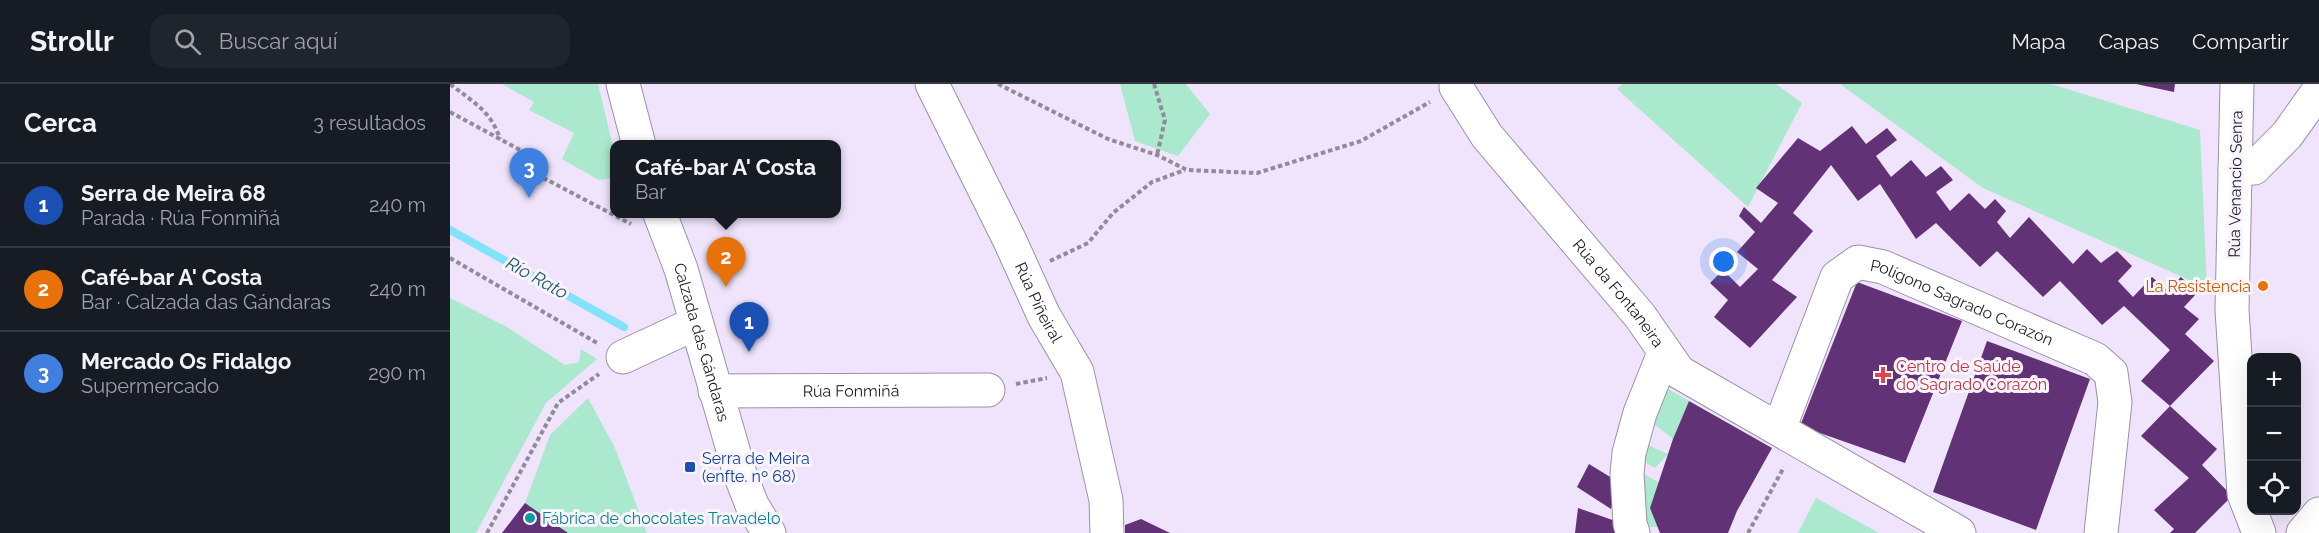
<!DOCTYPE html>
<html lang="es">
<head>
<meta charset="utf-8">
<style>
  body { margin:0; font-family:Raleway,sans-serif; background:#20242c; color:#f1f3f6 }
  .controls { position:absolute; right:18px; bottom:18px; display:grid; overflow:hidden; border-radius:12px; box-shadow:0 6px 24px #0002 }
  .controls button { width:54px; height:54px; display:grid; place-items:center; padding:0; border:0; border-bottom:2px solid #363941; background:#171b24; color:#f1f3f6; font:30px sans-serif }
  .you { position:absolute; left:1274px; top:178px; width:21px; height:21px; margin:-15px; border:4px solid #fff; border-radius:50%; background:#1a73e8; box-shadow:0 0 0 9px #1a73e833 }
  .badge { display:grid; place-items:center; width:39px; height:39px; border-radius:50%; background:#9e6523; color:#fff; font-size:20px; font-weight:700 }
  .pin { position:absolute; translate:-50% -50px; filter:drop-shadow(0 2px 3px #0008) }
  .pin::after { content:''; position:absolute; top:32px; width:21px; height:18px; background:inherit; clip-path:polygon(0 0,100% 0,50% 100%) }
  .popup { position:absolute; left:160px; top:56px; width:231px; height:78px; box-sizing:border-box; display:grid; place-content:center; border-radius:12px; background:#171b24; filter:drop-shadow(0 2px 4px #0005); font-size:20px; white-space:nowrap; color:#9ea1a6 }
  .popup b { font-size:22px; color:#f1f3f6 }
  .popup::after { content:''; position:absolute; left:50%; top:100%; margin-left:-12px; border:12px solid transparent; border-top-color:#171b24 }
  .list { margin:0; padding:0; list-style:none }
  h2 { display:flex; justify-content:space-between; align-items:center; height:78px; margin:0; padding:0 24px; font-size:26px }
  h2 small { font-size:20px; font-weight:400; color:#9ea1a6 }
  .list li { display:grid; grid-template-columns:39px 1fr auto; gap:18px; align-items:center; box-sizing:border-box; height:84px; padding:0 24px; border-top:2px solid #363941 }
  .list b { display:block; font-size:22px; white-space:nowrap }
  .list p { margin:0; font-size:20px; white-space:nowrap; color:#9ea1a6 }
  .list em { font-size:20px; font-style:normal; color:#9ea1a6 }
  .icon { flex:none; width:33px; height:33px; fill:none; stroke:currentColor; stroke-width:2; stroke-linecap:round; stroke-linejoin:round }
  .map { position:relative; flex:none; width:1869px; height:449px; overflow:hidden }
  header { display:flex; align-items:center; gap:36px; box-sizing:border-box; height:84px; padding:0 30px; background:#171b24; border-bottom:2px solid #363941 }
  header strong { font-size:28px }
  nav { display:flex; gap:33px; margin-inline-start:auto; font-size:21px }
  .search { width:420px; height:54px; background:#20242c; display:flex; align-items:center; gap:15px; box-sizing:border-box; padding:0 21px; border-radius:18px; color:#9ea1a6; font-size:22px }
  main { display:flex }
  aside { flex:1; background:#171b24 }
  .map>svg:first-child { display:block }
</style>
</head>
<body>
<header>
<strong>Strollr</strong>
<div class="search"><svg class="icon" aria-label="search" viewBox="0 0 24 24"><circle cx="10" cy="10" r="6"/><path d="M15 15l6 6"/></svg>Buscar aquí</div>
<nav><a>Mapa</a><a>Capas</a><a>Compartir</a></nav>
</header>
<main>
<aside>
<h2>Cerca<small>3 resultados</small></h2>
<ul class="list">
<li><span class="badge" style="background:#1a4fb4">1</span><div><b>Serra de Meira 68</b><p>Parada · Rúa Fonmiñá</p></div><em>240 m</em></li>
<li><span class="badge" style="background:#e8710a">2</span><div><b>Café-bar A' Costa</b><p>Bar · Calzada das Gándaras</p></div><em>240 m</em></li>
<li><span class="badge" style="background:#3f7fe0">3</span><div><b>Mercado Os Fidalgo</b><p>Supermercado</p></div><em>290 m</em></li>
</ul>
</aside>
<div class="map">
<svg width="1869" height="449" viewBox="0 0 1869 449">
  <rect width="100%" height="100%" fill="#efe4fc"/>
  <path fill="#aae9cd" d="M52,0H148L165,71V94L149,96L112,75L124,49L79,26L84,18Z
    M670,0H736L760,30L728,72L685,57Z
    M1172,0H1326L1352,19L1298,123L1167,5Z
    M1390,0H1601L1750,46L1757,204L1533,104Z
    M0,214L57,243L115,281L129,278L131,265L147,275L96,319L26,449H0Z
    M1204,297L1239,317L1223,355L1190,329Z
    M138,314L165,364L197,449H52L75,419L100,351Z
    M1183,354L1218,370L1205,384L1179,369Z
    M1178,380L1209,399L1200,424L1208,443H1189Z
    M1366,414L1429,449H1348Z"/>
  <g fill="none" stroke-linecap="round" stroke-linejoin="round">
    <path stroke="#81e2fa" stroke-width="8" d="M0,146L174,243"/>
  </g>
  <path fill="#623277" d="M1686,0H1725L1724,8Z
    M1402,42L1416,60L1437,44L1447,56L1426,72L1441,93L1461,76L1476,93L1491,82L1503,96L1486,108L1500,127L1519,109L1535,125L1545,115L1556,127L1547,138L1560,154L1579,133L1623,180L1637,165L1651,179L1667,167L1682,182L1668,197L1683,213L1702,193L1717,206L1731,193L1747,209L1734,223L1749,235L1735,250L1764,277L1720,322L1767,365L1752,381L1782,412L1745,449H1720L1724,445L1704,426L1739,394L1691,352L1720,322L1691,297L1720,266L1674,222L1652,241L1610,197L1593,213L1547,167L1530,183L1486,139L1466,155L1430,100L1408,117L1381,81L1343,129L1363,147L1322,196L1347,213L1300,264L1264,233L1278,216L1260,199L1273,186L1290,203L1308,185L1287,168L1305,148L1289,132L1294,123L1311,139L1328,119L1306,104L1348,54L1370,67Z
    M1407,198L1512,237L1455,379L1350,342Z
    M1537,257L1640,295L1586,446L1483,408Z
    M1239,317L1322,364L1287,427L1278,449H1210L1200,424L1223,355Z
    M1139,380L1170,399L1161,425L1127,403Z
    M75,419L118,449H52Z
    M1128,424L1177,441L1176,449H1125Z
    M691,435L720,449H675V441Z"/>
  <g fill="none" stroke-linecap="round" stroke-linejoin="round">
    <g stroke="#9b91a7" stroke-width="35">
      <g id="minor">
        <path id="s1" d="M482,0L560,157L594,232L627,288L656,416L657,449"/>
        <path id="s2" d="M1007,0L1006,3L1037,52L1190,232L1229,288L1509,449"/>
        <path d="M1787,0L1782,226L1794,410L1809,449"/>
        <path d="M1785,85L1804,84L1837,51L1869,6"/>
        <path d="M173,273L246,239"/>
        <path id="s3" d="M265,307L538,306"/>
        <path id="s4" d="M1329,345L1387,193L1408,178L1433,183L1645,275L1661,289L1665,318L1651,449"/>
        <path d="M1183,449L1180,440L1177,390L1179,369L1190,329L1214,269"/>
        <path d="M1853,449L1869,430"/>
      </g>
    </g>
    <g stroke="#9b91a7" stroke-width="35">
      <g id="major">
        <path d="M173,0L189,61"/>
        <path id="s5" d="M210,130L231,185L290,390L302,421L319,449"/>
      </g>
    </g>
    <path stroke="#918a9b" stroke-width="4" stroke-dasharray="4.5 3" stroke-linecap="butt" d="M0,0C23,18 41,27 50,55
      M548,0L658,55L707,71L737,86L807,89L911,57L980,18
      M704,0L715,36L707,71
      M0,28L72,67L65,79L181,140
      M0,174L147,259
      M600,177L638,159L663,129L702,98L735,86
      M566,300L597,294
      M37,449L108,319L149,290
      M1298,449L1334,383"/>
    <use href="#minor" stroke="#fff" stroke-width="33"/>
    <use href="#major" stroke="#fff" stroke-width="33"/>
  </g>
  <circle fill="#e8710a" stroke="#f9f4fe" stroke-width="2" cx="1813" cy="202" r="6"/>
  <path fill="#e0444e" stroke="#f9f4fe" stroke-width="2" d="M1430 282h6v6h6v6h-6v6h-6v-6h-6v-6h6z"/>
  <rect fill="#1a4fb4" stroke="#f9f4fe" stroke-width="2" x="234" y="377" width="12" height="12" rx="3"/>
  <circle fill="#0f9aa8" stroke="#f9f4fe" stroke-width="2" cx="80" cy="434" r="6"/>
  <g text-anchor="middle" stroke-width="6" stroke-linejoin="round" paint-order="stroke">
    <g font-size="16" fill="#201c25" stroke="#f9f4fe">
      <text transform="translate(1785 100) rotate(-89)" y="6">Rúa Venancio Senra</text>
      <text dy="6" stroke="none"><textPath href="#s2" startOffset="266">Rúa da Fontaneira</textPath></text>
      <text dy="6" stroke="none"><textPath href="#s1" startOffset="243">Rúa Piñeiral</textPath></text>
      <text dy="6" stroke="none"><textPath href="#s4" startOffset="300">Polígono Sagrado Corazón</textPath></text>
      <text dy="6" stroke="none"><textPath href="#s5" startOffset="135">Calzada das Gándaras</textPath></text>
      <text dy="6" stroke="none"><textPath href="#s3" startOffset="136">Rúa Fonmiñá</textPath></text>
    </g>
    <g font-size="16" fill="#c56008" stroke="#f9f4fe" text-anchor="end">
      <text x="1801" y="208">La Resistencia</text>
    </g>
    <g font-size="16" fill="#be3a42" stroke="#f9f4fe" text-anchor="start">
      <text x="1446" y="288">Centro de Saúde<tspan x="1446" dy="18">do Sagrado Corazón</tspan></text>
    </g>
    <g font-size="16" fill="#164399" stroke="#f9f4fe" text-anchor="start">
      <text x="252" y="380">Serra de Meira<tspan x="252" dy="18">(enfte. nº 68)</tspan></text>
    </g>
    <g font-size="16" fill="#0d838f" stroke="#f9f4fe" text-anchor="start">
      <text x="92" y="440">Fábrica de chocolates Travadelo</text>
    </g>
    <g font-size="18" font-style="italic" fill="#295f6c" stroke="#f9f4fe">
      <text transform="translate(87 194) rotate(29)" y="6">Río Rato</text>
    </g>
  </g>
</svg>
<div class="controls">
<button>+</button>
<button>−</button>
<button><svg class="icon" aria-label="locate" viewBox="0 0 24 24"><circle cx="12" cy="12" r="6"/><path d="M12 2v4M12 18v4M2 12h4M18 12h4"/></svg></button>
</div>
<div class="you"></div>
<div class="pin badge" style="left:299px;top:268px;background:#1a4fb4">1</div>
<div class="pin badge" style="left:276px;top:203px;background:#e8710a">2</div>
<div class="popup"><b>Café-bar A' Costa</b>Bar</div>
<div class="pin badge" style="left:79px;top:114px;background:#3f7fe0">3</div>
</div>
</main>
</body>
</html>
